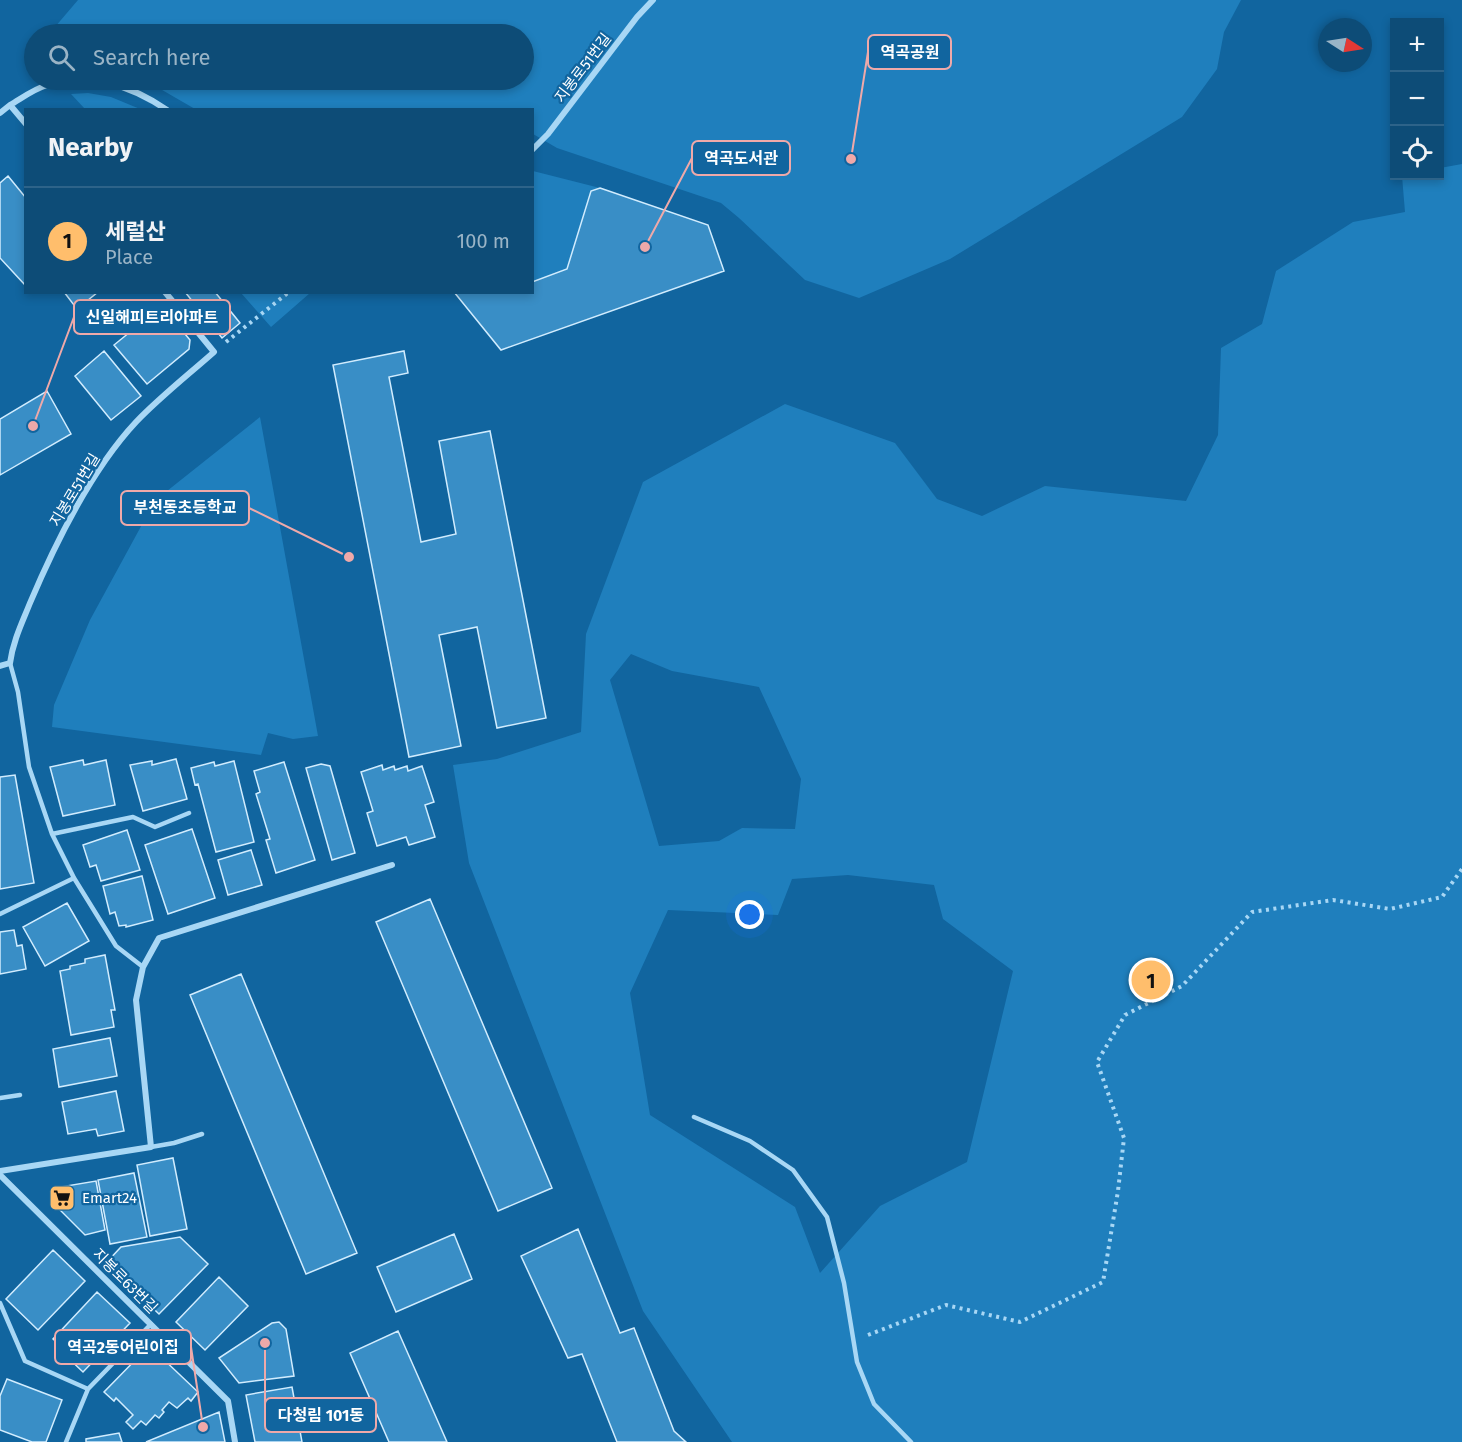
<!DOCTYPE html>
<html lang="en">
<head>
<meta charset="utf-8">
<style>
  body { margin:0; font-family:"Fira Sans","Noto Sans KR",sans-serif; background:#16537c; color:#f1f3f6 }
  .controls { position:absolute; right:18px; top:18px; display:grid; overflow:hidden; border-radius:0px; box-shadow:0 3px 9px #0003 }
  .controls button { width:54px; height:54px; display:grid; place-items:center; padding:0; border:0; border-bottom:2px solid #2d6389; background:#0d4c77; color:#f1f3f6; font:30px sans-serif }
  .compass { position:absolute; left:1318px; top:18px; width:54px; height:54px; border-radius:50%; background:#0d4c77; box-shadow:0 3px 9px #0003; rotate:102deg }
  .you { position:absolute; left:750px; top:915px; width:21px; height:21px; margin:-15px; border:4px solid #fff; border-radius:50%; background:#1a73e8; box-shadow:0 0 0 9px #1a73e833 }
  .badge { display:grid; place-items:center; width:39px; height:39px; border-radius:50%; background:#ffbe6c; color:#111; font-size:20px; font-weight:700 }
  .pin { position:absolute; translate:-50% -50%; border:3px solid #fff; box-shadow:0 2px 6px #0006 }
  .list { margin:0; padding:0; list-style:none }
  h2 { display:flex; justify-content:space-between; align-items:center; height:78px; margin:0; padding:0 24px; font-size:26px }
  h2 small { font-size:20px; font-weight:400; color:#9ab4c6 }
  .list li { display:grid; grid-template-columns:39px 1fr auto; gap:18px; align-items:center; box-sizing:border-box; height:108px; padding:0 24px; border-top:2px solid #2d6389 }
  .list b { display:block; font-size:22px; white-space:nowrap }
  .list p { margin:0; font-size:20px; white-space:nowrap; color:#9ab4c6 }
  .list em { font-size:20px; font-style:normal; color:#9ab4c6 }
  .icon { flex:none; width:33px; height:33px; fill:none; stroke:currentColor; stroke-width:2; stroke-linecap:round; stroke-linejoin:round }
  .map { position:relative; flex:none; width:1462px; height:1442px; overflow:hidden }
  .search { position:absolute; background:#0d4c77; box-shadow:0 3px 9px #0003; left:24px; top:24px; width:510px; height:66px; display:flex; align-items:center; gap:15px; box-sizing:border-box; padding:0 21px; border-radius:33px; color:#9ab4c6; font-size:22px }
  .panel { position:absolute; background:#0d4c77; box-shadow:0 3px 9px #0003; left:24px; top:108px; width:510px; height:186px; border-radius:0px }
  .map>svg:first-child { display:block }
</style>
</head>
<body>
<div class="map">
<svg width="1462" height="1442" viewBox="0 0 1462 1442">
  <rect width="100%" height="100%" fill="#11659f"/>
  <path fill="#1f7fbd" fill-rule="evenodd" d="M78,0H1241L1224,32L1217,69L1182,117L950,259L859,298L805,280L739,218L721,203L557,148L533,134L532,110L195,109L150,83L142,80H524V34H49Z
    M88,93L111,97L140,109H85L71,94Z
    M1462,164V1442H732L643,1311L469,863L453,765L497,759L581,732L586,634L643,482L785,404L895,443L937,499L982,516L1045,486L1186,501L1218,435L1221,348L1262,324L1276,271L1353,222L1405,212L1402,176H1440V168ZM631,654L672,671L759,687L801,779L795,829L742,828L719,841L659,846L610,680ZM848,875L934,885L943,919L1013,971L967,1162L880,1206L820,1273L795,1207L650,1115L630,993L668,910L778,915L792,879Z
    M533,171L600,188L591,191L567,269L533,282Z
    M241,293H310L271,327Z
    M260,417L318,736L293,739L268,733L261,755L52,727L54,705L90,620L145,519L167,491Z"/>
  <path fill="#398ec6" stroke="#d1ecfe" stroke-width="1.5" d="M8,176L26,198V286L0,258V183Z
    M600,188L708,225L724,271L501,350L454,292H532V282L567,269L591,191Z
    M64,292H98L77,309Z
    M185,292H215L240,323L222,338Z
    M162,306L190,340L189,349L147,384L114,345Z
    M104,351L141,396L111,420L75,376Z
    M404,351L408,373L389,377L421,542L456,534L439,441L490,431L546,718L497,728L477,627L439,635L461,746L409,757L333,365Z
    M47,391L71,434L0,475V419Z
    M176,759L187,799L143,811L130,765L152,761V765Z
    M83,760L84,765L106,760L115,805L63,816L50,767Z
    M234,761L254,842L216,852L198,784L195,785L191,768L214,762L215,766Z
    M284,762L315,860L276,873L266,840L270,839L256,794L260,792L254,771Z
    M321,764L330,766L355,853L332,860L306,768Z
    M382,765L383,770L394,766L395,770L407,766L408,771L422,766L434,802L425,805L435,837L409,845L406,837L377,846L367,813L373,811L361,772Z
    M15,775L34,883L0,889V777Z
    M192,829L215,898L168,914L145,845Z
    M127,830L140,870L101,881L96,865L90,867L83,845Z
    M251,850L262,885L228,895L218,860Z
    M142,876L153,920L126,927V925L119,926L115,912L110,914L103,886Z
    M430,899L552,1188L498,1211L376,922Z
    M67,903L89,941L45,966L23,927Z
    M14,930L17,946L22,945L26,969L0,974V932Z
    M105,955L115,1010H111L114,1027L71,1035L60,971L70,969V966L85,963V959Z
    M241,974L357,1253L306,1274L190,995Z
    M110,1038L117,1076L59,1087L53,1049Z
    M116,1091L124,1131L98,1136L96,1129L68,1134L62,1102Z
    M173,1158L187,1229L150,1236L137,1165Z
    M134,1173L147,1237L110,1244L98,1180Z
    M96,1181L105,1230L85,1235L57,1207L54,1188Z
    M578,1229L620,1333L634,1328L674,1431L686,1442H617L582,1354L568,1358L521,1256Z
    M454,1234L472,1279L396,1312L377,1267Z
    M180,1237L208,1264L159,1314L106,1263L121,1247Z
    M53,1250L85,1281L38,1330L6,1299Z
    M219,1277L248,1306L205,1350L176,1322Z
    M97,1292L130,1323L83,1372L63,1353L65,1350L53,1339Z
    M279,1322L286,1329L294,1376L239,1383L219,1358L272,1323Z
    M398,1331L447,1442H389L350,1353Z
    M146,1349L155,1359L159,1355L198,1392L191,1401L188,1398L177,1408L169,1402L162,1410L164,1412L159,1418L155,1415L146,1425L141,1421L133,1429L126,1422L133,1415L116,1398L114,1401L104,1392Z
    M7,1379L62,1400L46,1442H32L0,1430V1396Z
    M292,1387L302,1442H255L246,1395Z
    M219,1412L225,1442H146Z
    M119,1433L122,1442H86V1439Z"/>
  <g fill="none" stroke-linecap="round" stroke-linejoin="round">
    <path stroke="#a8d7f5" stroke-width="4" stroke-dasharray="3 4.5" stroke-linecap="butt" d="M226,342L289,292
      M868,1335L946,1305L1020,1322L1103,1282L1118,1191L1124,1138L1097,1062L1125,1015L1182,986L1252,912L1333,900L1390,909L1442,897L1462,869"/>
    <path stroke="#a8d7f5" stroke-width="4.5" d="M10,663L18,692L29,767L52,834L74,878L116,946L143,967
      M52,834L133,817L155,827L189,813
      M0,914L74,878
      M0,1098L20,1095
      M694,1117L750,1141L793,1170L827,1217L844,1283L857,1362L874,1404L911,1442
      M151,1147L174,1143L202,1134
      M0,1303L25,1361L88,1389
      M66,1442L88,1389L151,1324"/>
    <path stroke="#a8d7f5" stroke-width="6" d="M10,105C22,98 34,89 47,85C89,71 132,86 167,110
      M0,113L10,105L26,124
      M532,150L548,134L637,17L653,0
      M0,666L10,663C13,641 22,623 30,603C55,544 92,469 136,422C160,397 188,375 214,352L165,292
      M0,1171L151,1147L136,1000L143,967L159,938L392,865
      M0,1175L228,1401L235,1442"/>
  </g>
  <defs>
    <g id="supermarket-square" transform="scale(1.35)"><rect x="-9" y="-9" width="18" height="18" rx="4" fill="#ffbe6c" stroke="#11659f"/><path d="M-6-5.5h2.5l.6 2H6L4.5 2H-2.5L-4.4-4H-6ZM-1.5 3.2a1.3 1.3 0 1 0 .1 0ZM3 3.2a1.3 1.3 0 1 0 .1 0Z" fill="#111"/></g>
  </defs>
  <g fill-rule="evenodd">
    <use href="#supermarket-square" x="62" y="1198"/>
  </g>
  <g text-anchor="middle" stroke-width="4.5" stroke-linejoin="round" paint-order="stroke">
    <g font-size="15" fill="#fff" stroke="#11659f">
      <text transform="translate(583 68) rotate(-53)" y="5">지봉로51번길</text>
      <text transform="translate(75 490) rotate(-59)" y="5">지봉로51번길</text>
      <text transform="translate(125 1281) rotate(45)" y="5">지봉로63번길</text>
    </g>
    <g font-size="15" fill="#fff" stroke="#11659f" text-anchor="start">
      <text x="82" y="1203">Emart24</text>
    </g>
  </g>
  <path fill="none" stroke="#efa9a9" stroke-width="2" d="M851 159L868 52M645 247L692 158M33 426L74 317M349 557L249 508M203 1427L191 1347M265 1343L265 1415"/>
  <g fill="#efa9a9" stroke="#11659f" stroke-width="2">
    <circle cx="851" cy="159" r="6"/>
    <circle cx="645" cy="247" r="6"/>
    <circle cx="33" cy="426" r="6"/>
    <circle cx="349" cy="557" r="6"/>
    <circle cx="203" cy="1427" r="6"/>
    <circle cx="265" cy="1343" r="6"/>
  </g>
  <g fill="#11659f" stroke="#efa9a9" stroke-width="2">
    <rect x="868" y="35" width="83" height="34" rx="6"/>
    <rect x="692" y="141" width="98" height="34" rx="6"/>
    <rect x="74" y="300" width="156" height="34" rx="6"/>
    <rect x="121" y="491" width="128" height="34" rx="6"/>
    <rect x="55" y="1330" width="136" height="34" rx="6"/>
    <rect x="265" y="1398" width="111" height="34" rx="6"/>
  </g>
  <g font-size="16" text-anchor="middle" font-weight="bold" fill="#fff">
    <text x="910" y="58">역곡공원</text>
    <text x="741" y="164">역곡도서관</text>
    <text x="152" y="323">신일해피트리아파트</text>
    <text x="185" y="513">부천동초등학교</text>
    <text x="123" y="1353">역곡2동어린이집</text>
    <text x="321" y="1421">다청림 101동</text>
  </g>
</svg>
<div class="controls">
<button>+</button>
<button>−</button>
<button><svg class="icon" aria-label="locate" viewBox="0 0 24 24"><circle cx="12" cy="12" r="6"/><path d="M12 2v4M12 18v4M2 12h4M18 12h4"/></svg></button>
</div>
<svg class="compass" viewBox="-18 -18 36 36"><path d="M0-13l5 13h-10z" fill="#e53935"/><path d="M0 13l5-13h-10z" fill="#9ab4c6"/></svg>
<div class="you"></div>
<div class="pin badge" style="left:1151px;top:980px">1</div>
<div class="search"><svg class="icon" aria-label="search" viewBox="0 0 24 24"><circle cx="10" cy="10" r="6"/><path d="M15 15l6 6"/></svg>Search here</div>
<section class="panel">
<h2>Nearby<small></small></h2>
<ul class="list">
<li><span class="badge">1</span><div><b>세럴산</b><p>Place</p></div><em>100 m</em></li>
</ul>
</section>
</div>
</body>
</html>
